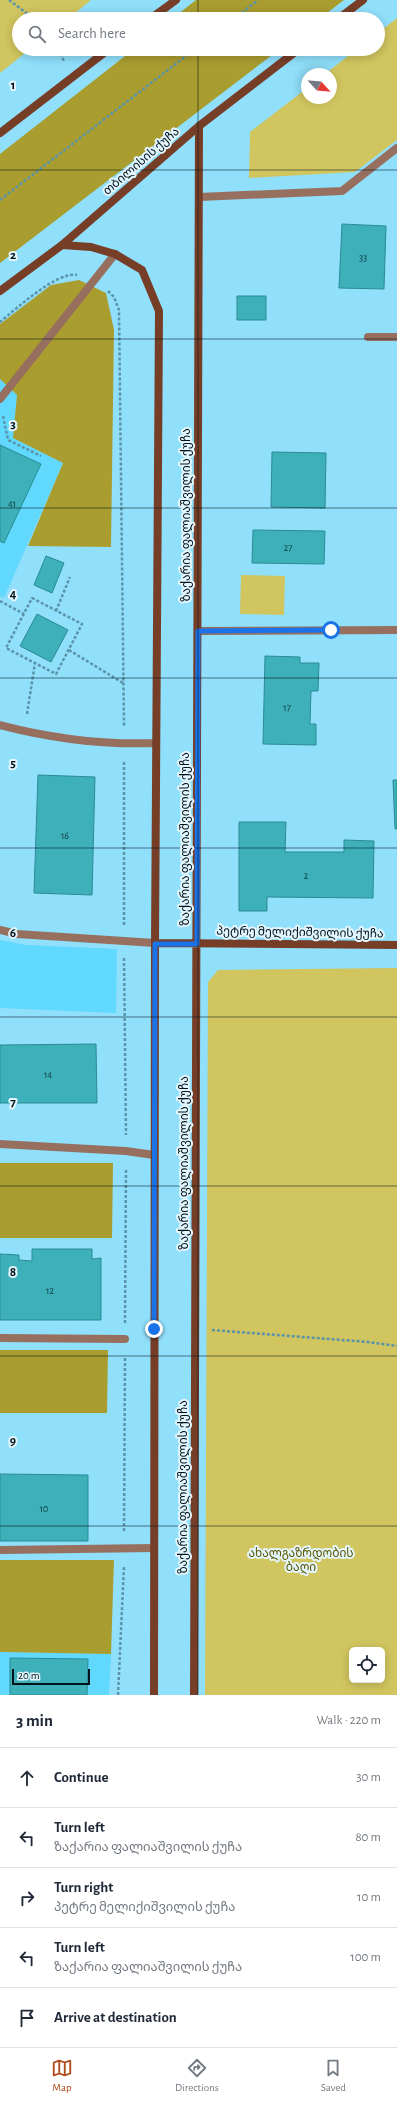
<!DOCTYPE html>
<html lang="en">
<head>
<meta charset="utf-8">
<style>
  body { margin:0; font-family:"Alegreya Sans","Noto Sans Georgian",sans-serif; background:#f2f2f3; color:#1f2937 }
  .controls { position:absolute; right:12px; bottom:12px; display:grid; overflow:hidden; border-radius:6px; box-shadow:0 2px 10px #0003 }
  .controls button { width:36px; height:36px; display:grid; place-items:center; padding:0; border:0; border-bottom:1px solid #e0e1e3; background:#fff; color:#1f2937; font:20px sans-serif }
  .compass { position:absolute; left:301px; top:68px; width:36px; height:36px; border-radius:50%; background:#fff; box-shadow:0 2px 10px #0003; rotate:116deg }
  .scale { position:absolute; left:12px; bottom:10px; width:78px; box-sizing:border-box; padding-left:4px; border:2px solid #00131a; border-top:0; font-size:11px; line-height:14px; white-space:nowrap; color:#00131a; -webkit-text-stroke:3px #e4f6fd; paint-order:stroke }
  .stop { position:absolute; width:12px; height:12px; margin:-9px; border:3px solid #1a73e8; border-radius:50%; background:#fff }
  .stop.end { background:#1a73e8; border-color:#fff; box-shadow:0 1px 4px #0008 }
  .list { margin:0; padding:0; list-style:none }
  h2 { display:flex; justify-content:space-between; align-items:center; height:52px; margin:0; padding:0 16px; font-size:17px }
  h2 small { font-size:13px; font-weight:400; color:#747a83 }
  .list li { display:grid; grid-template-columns:26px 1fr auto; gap:12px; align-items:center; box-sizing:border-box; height:60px; padding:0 16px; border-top:1px solid #e0e1e3 }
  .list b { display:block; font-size:15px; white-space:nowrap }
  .list p { margin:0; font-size:13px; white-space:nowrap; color:#747a83 }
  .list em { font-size:13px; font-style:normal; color:#747a83 }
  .icon { flex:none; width:22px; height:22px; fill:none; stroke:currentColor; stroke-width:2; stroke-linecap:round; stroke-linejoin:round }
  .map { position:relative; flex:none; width:397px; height:1695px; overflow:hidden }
  .search { position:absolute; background:#fff; box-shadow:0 2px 10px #0003; left:12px; right:12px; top:12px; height:44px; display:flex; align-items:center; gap:10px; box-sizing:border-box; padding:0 14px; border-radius:22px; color:#747a83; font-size:15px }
  .sheet { height:352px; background:#fff }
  nav { display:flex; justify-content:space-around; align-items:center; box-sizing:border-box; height:56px; border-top:1px solid #e0e1e3; background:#fff; font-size:11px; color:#747a83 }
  nav a { display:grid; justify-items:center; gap:2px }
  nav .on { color:#af4a1a }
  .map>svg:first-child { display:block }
</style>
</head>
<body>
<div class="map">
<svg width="397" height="1695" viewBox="0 0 397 1695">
  <rect width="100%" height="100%" fill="#90dffb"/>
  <path fill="#61d8fe" d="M0,379L17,395L13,438L63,463L4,598L0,596Z
    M0,940L26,945L117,949L116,1013L0,1008Z
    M0,1652L111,1654L109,1695H0Z"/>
  <path fill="#d1c55f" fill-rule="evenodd" d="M0,0H91L68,19H19V49H30L0,73Z
    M397,18V140L355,172L249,178L250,132L307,88V98H331V74H325L357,49H378V33Z
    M241,575L285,576L284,615L240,614Z
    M397,968V1695H205L208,982L218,970ZM352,1650H382V1680H352Z"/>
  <path fill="#aa9d2f" d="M196,0H344L319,19H172Z
    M134,49H280L0,263V154Z
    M79,280L106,293L114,330L111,547L28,546L63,463L13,438L17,395L0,379V324L51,285Z
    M0,1163H113L112,1238H0Z
    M0,1350H108L107,1413H0Z
    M0,1560H114L111,1654L0,1652Z"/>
  <path fill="#3db0b9" stroke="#2b8b93" d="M342,224L386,226L384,289L339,288Z
    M237,296H266V320H237Z
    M0,445L41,464L4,543L0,541Z
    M272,452L326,453L325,508L271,507Z
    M253,530L325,531L324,564L252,563Z
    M46,556L64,563L52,593L34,585Z
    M37,614L68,630L51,662L20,646Z
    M265,656L300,657V663H319L318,691H311L310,724H316V745L263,744Z
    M38,775L95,777L92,895L34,893Z
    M393,780H397V829H395Z
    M239,822H286L285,852H344V840L374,841L373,898L267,897V911H239Z
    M96,1044L97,1103H0V1045Z
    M32,1249H92V1259L101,1258V1320H0V1254L19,1255V1260L32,1261Z
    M0,1474L88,1475V1541H0Z
    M10,1658L88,1659L87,1695H10Z"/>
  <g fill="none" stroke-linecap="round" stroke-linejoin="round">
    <path stroke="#5b94a9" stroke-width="2.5" stroke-dasharray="3 2" stroke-linecap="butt" d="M9,0L29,15L31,19
      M234,19L258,0
      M58,49L64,61
      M0,200L195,49
      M108,291L114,297L119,310L124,727
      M0,322C16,309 57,271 77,275
      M3,416L8,440L41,456
      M32,598L82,624L56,674L6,648Z
      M0,601L24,614
      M56,611L70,577
      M69,650L123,683
      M27,714L35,663
      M124,925V760
      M124,958L126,1135
      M125,1323L126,1168
      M212,1330L368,1342L397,1346
      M124,1531L125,1356
      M118,1695L124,1566"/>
    <path stroke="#976f5e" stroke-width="8" d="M0,399L115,254
      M0,725C50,738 105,745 156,743
      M0,1144L126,1151L154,1155
      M0,1338L125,1339
      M0,1550L154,1548"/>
    <path stroke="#976f5e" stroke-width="8" d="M199,197L342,191L397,148
      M368,337H397
      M198,631L397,630
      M0,930L17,934L155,943"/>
    <path stroke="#773e27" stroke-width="8" d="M150,19L176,0
      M338,19L363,0
      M0,133L109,49
      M62,245L91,247L115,254L142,270L159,311L155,943L154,1695
      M0,291L62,245L199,126L299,49
      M155,943L397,945
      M194,1695L199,126"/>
  </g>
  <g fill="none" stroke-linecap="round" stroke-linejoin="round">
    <path stroke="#1a73e8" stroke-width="5" d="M154,1329L155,944H197L198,631L331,630"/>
  </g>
  <path fill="none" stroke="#00131a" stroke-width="1" stroke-opacity="0.55" d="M198,0V19M198,49V1695M0,170H397M0,339H397M0,508H397M0,678H397M0,848H397M0,1017H397M0,1186H397M0,1356H397M0,1526H397"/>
  <g text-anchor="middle" stroke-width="4" stroke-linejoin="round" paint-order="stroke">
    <g font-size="10" fill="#0f3a42">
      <text x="363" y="261">33</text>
      <text x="12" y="507">41</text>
      <text x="288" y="551">27</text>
      <text x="287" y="711">17</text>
      <text x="65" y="839">16</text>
      <text x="306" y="879">2</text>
      <text x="48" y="1078">14</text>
      <text x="50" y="1294">12</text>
      <text x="44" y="1512">10</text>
    </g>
    <g font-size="12" fill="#00131a" stroke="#e4f6fd">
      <text transform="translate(141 161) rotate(-41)" y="4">თბილისის ქუჩა</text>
      <text transform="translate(186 515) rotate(-90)" y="4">ზაქარია ფალიაშვილის ქუჩა</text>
      <text transform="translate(185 839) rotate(-90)" y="4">ზაქარია ფალიაშვილის ქუჩა</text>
      <text transform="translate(300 932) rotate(1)" y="4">პეტრე მელიქიშვილის ქუჩა</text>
      <text transform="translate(184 1163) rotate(-90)" y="4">ზაქარია ფალიაშვილის ქუჩა</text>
      <text transform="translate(183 1487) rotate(-90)" y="4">ზაქარია ფალიაშვილის ქუჩა</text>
    </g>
    <g font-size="12" fill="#5f5600" stroke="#e4f6fd">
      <text x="301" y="1557">ახალგაზრდობის<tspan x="301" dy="14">ბაღი</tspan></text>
    </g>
  </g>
  <g font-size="13" text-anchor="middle" font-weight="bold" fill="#00131a" stroke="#e4f6fd" stroke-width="4" stroke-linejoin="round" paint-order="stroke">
    <text x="13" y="89">1</text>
    <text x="13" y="259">2</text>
    <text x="13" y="428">3</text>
    <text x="13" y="598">4</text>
    <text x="13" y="767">5</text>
    <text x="13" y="937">6</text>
    <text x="13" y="1106">7</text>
    <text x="13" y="1276">8</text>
    <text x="13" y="1445">9</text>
  </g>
</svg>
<div class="controls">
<button><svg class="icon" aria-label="locate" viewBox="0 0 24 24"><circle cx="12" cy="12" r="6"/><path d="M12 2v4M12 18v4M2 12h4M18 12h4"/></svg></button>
</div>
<svg class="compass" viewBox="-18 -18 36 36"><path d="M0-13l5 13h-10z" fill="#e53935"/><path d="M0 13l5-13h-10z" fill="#747a83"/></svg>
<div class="scale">20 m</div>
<div class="stop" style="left:331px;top:630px"></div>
<div class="stop end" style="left:154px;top:1329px"></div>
<div class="search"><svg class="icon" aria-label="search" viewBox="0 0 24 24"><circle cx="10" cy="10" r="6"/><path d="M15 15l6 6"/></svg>Search here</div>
</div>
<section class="sheet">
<h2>3 min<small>Walk · 220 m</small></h2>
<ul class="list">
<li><svg class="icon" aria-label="ahead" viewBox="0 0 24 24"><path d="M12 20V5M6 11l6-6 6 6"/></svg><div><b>Continue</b></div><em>30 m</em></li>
<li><svg class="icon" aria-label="left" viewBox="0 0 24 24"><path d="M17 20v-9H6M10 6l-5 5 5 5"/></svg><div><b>Turn left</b><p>ზაქარია ფალიაშვილის ქუჩა</p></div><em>80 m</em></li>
<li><svg class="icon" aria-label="right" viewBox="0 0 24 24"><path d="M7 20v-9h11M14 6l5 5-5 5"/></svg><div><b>Turn right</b><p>პეტრე მელიქიშვილის ქუჩა</p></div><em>10 m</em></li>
<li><svg class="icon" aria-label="left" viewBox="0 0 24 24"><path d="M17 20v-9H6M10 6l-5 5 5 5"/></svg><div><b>Turn left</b><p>ზაქარია ფალიაშვილის ქუჩა</p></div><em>100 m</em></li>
<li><svg class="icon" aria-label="arrive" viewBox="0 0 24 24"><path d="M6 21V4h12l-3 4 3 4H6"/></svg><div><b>Arrive at destination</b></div></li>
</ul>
</section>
<nav>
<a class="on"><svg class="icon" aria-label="map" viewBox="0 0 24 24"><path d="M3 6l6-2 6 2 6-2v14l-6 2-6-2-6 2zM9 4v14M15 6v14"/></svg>Map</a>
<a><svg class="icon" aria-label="directions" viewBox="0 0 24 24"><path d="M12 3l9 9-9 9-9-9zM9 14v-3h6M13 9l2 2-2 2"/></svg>Directions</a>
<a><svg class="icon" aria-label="saved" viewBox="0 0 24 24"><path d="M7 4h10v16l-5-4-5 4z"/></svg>Saved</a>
</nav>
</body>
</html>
